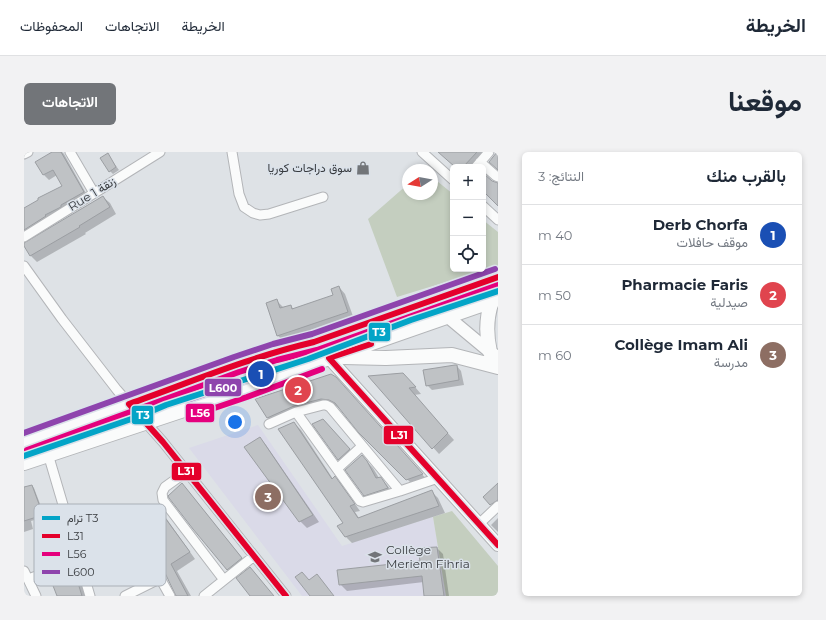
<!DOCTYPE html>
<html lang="ar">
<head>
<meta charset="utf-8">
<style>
  body { margin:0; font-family:Montserrat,Vazirmatn,sans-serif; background:#f2f2f3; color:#1f2937; direction:rtl }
  .controls { position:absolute; right:12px; top:12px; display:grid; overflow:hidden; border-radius:6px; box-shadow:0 2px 6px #0003 }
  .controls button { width:36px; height:36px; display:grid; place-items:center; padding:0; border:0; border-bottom:1px solid #e0e1e3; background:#fff; color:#1f2937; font:20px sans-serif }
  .compass { position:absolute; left:378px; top:12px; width:36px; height:36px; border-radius:50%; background:#fff; box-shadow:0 2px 6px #0003; rotate:259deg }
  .you { position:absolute; left:211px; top:270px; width:14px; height:14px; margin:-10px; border:3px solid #fff; border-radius:50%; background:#1a73e8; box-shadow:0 0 0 6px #1a73e833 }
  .badge { display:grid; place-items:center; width:26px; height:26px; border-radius:50%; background:#727579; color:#fff; font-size:13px; font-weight:700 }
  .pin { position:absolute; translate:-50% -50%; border:2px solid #fff; box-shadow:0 1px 4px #0006 }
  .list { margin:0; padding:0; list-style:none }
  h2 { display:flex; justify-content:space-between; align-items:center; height:52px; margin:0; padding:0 16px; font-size:17px }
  h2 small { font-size:13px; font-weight:400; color:#747a83 }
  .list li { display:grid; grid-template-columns:26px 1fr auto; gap:12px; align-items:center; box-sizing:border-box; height:60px; padding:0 16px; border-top:1px solid #e0e1e3 }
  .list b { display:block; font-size:15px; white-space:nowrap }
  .list p { margin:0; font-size:13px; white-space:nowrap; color:#747a83 }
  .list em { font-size:13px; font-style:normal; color:#747a83 }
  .icon { flex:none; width:22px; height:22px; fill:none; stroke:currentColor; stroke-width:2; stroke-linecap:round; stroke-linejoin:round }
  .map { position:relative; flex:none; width:474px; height:444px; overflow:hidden; direction:ltr; border-radius:6px }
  header { display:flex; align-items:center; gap:24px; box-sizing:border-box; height:56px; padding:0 20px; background:#fff; border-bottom:1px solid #e0e1e3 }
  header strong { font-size:19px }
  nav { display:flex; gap:22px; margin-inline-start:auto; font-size:14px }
  .intro { display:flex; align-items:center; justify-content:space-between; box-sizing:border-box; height:96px; padding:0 24px }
  h1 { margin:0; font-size:28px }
  .button { padding:10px 18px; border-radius:6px; background:#727579; color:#fff; font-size:14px; font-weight:700 }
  main { display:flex; gap:24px; padding:0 24px }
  aside { flex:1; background:#fff; border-radius:6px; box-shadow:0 2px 6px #0003 }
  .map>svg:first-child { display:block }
</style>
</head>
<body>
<header>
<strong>الخريطة</strong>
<nav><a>الخريطة</a><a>الاتجاهات</a><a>المحفوظات</a></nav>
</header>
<div class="intro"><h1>موقعنا</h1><a class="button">الاتجاهات</a></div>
<main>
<aside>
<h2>بالقرب منك<small>النتائج: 3</small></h2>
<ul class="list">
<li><span class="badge" style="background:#1a4fb4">1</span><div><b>Derb Chorfa</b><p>موقف حافلات</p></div><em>40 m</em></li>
<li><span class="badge" style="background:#e0444e">2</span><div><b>Pharmacie Faris</b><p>صيدلية</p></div><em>50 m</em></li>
<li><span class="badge" style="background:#8d6e63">3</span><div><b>Collège Imam Ali</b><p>مدرسة</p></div><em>60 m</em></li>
</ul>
</aside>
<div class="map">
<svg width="474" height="444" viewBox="0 0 474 444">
  <rect width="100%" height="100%" fill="#dee2e6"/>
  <path fill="#dadae8" d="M234,273L318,394L409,365L422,444H278L165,296Z"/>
  <path fill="#c4cebf" d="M408,25L429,42V117H459V68L474,80V114L373,145L344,67L384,32V42H408Z
    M428,359L474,414V444H422L409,365Z"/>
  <path fill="#0003" d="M30,0H38L40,2L64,45L0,87V58L39,34L33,23L25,28L20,23L13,10Z
    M415,0H471L457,15H431Z
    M86,6L95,18L89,22L86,19Z
    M79,45L86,51L92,62L61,81L62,82L13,110L7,104L0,91Z
    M315,135L321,142L330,167L261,190L254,184L243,152L253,149L259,155L266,154L270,157L310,144Z
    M433,214L437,219L440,233L408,238L403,233Z
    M346,225L386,229L397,242L390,243L430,288L415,302Z
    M318,233L404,329L390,334L335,279L316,256L312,254L305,253L250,272L244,266L232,247Z
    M270,271L277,278L309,327L311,326L317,332L336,359L331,360L335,366L407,339L414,346L421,361L328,391L322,385L315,374L321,372Z
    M304,273L330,302L319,312L315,307Z
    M236,286L242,293L295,370L283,376L276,369Z
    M338,304L349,316L355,326H356L363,333L370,343L347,350L340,343Z
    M158,332L224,413L210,424L204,417Z
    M8,334L10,336L21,365L7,369L9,377L0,380V336Z
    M136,360L142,366L171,407L153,419L167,444H153L143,423L123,389L71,406L64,399Z
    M474,366V380L467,373Z
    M413,396L419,402L425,444H401L400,430L323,439L316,432L397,410Z
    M43,399L53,409L55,416L52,418V421L59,428L64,444H34L31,422L23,414Z"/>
  <path fill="#bfc2c5" stroke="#9b9ea2" d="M28,0H37L60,40L37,53V55L21,63L22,64L0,78V56L14,48V46L38,34L29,18L19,23L11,10Z
    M414,0H453L439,15H431Z
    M473,0H474V18L465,10Z
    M84,1L92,15L85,20L76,6Z
    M459,21L468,29L474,31V54L459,39Z
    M79,44L86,55L55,74L56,75L6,104L0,94V91Z
    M315,134L324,160L253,184L242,151L253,147L256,156L267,153L268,157L309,143L307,137Z
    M431,213H433L435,228L402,234L399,218Z
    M379,221L392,235L385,236L424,281L408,297L344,224Z
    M307,222L312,225L399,322L382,328L334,280L311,251L305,248L297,247L270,254L243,266L231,247Z
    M299,267L326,297L314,308L288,272Z
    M270,270L308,327L311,324L331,352L326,354L334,366L408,338L415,354L321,385L313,374L319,371L254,277Z
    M236,285L289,363L275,370L220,295Z
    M338,303L343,309L352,326L357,325L364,336L340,344L321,318Z
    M158,331L218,406L203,418L169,377L145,346L144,344Z
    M474,331V348L466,353L459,345Z
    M8,333L19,363L0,369V335Z
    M136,359L166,400L147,412L164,444H152L142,423L118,383L112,385L107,384L64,400L60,390Z
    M413,395L420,444H400L398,424L315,433L313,418L396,409L394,396Z
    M44,398L46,406L43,408L42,414L44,417L50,418L58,444H33L26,426L30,421L29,418L25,414H22L19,405Z
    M226,415L250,444H226L212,426Z
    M278,420L285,428L293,422L310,444H286L271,425Z"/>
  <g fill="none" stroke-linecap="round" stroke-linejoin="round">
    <path stroke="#bdc1c5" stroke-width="9" stroke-dasharray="9 4.5" stroke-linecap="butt" d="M24,420L48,412"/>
    <g stroke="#b3b5b8" stroke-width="11">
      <path id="street" d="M46,0L70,41
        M208,0L215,42L220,55L229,61L236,63L245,62L299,45
        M398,0L429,28
        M0,2L4,0
        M456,10L472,24L474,25
        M452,15L465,0
        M459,54L474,68
        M0,85L136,0
        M0,114L38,167L93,238L139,290L262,444
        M245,272L272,260
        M24,302L66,444
        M313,317L338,294
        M162,320L141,335L138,341L139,348L200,428
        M376,339L306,255L302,253H299L272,260L336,349L339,350L376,339L414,326
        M456,371L474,354
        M48,412L109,390L114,391L118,394L146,444
        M0,419L12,444
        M4,427L24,420
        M101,444L137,426
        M180,444L230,404"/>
    </g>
    <g stroke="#b3b5b8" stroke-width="14">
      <path id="secondary" d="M424,165L466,200L474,205
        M305,206L474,393"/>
    </g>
    <g stroke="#b3b5b8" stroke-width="16">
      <path id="primary" d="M466,200C462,183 462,166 468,149
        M319,205L362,206L428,203L474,215
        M0,290C46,273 92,257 137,241C188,222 237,201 290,190L474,125
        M0,311L220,238L305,206L474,147"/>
    </g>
    <use href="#street" stroke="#fafbfb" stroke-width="9"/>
    <use href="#secondary" stroke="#fafbfb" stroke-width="12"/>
    <use href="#primary" stroke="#fafbfb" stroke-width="14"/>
    <g stroke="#dbe2ea" stroke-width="9">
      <path id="bus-1" d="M347,192L305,206L474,393
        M262,444L139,290L105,252C167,230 226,205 290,190L474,125"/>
    </g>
    <g stroke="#dbe2ea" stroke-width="9">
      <path id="bus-2" d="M167,264L223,245L298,217
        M3,298L215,220L253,208L293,198L474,133"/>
    </g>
    <g stroke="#dbe2ea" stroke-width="9">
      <path id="bus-3" d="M163,248L217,230L292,203
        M0,281L210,205L249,192L288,182L471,117"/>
    </g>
    <use href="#bus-1" stroke="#e4002b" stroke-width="6"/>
    <use href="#bus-2" stroke="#e5007d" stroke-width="6"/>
    <use href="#bus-3" stroke="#8e44ad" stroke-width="6"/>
    <g stroke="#dbe2ea" stroke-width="9">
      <path id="tram-1" d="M0,304L116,264L142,253L284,207L387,168L474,139"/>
    </g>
    <use href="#tram-1" stroke="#03a4c7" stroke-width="6"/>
  </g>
  <defs>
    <g id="shop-bare" transform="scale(1.08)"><path d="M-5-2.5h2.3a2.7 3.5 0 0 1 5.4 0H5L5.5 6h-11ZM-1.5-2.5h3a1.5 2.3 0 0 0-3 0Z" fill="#727579" stroke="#dbe2ea" stroke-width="2.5" paint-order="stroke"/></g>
    <g id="school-bare" transform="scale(1.08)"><path d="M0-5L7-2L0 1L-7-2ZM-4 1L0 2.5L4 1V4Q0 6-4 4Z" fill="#727579" stroke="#dbe2ea" stroke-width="2.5" paint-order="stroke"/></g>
  </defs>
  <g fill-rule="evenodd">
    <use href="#shop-bare" x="339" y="16"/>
    <use href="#school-bare" x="351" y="405"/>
  </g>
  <g text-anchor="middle" stroke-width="3" stroke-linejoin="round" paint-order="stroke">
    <g font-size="12" fill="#383b3f" stroke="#dbe2ea" text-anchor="end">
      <text x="328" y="20">سوق دراجات كوريا</text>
      <text x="362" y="402" text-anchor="start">Collège<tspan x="362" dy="14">Meriem Fihria</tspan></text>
    </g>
    <g font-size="12" fill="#383b3f" stroke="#dbe2ea">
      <text transform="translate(68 42) rotate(-32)" y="4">Rue 1 زنقة</text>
    </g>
  </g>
  <rect x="10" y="352" width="132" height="82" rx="6" fill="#dbe2ea" stroke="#aab0b7" stroke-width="1"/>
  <rect x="18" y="364" width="18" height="4" fill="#03a4c7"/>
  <rect x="18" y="382" width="18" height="4" fill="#e4002b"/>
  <rect x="18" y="400" width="18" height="4" fill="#e5007d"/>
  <rect x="18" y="418" width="18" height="4" fill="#8e44ad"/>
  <g font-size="11" fill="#383b3f">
    <text x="43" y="370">ترام T3</text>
    <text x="43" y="388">L31</text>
    <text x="43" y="406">L56</text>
    <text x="43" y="424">L600</text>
  </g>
  <g stroke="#dbe2ea" stroke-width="1.5">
    <rect x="344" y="170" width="23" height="20" rx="4" fill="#03a4c7"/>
    <rect x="180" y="226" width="38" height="19" rx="4" fill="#8e44ad"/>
    <rect x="161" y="251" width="30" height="20" rx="4" fill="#e5007d"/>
    <rect x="107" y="253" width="23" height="20" rx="4" fill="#03a4c7"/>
    <rect x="359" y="273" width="31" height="20" rx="4" fill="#e4002b"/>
    <rect x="147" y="310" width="31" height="19" rx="4" fill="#e4002b"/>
  </g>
  <g font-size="11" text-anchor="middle" font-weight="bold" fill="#fff">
    <text x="355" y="184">T3</text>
    <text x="199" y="240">L600</text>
    <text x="176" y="265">L56</text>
    <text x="119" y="267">T3</text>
    <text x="375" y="287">L31</text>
    <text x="162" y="323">L31</text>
  </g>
</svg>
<div class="controls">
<button>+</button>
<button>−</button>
<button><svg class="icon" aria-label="locate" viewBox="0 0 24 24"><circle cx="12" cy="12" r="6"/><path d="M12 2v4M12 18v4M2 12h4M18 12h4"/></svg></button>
</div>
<svg class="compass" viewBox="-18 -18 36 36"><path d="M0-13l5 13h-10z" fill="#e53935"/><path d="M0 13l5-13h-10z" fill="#747a83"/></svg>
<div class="you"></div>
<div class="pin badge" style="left:237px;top:222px;background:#1a4fb4">1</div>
<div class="pin badge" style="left:274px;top:238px;background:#e0444e">2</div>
<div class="pin badge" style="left:244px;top:345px;background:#8d6e63">3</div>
</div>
</main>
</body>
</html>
